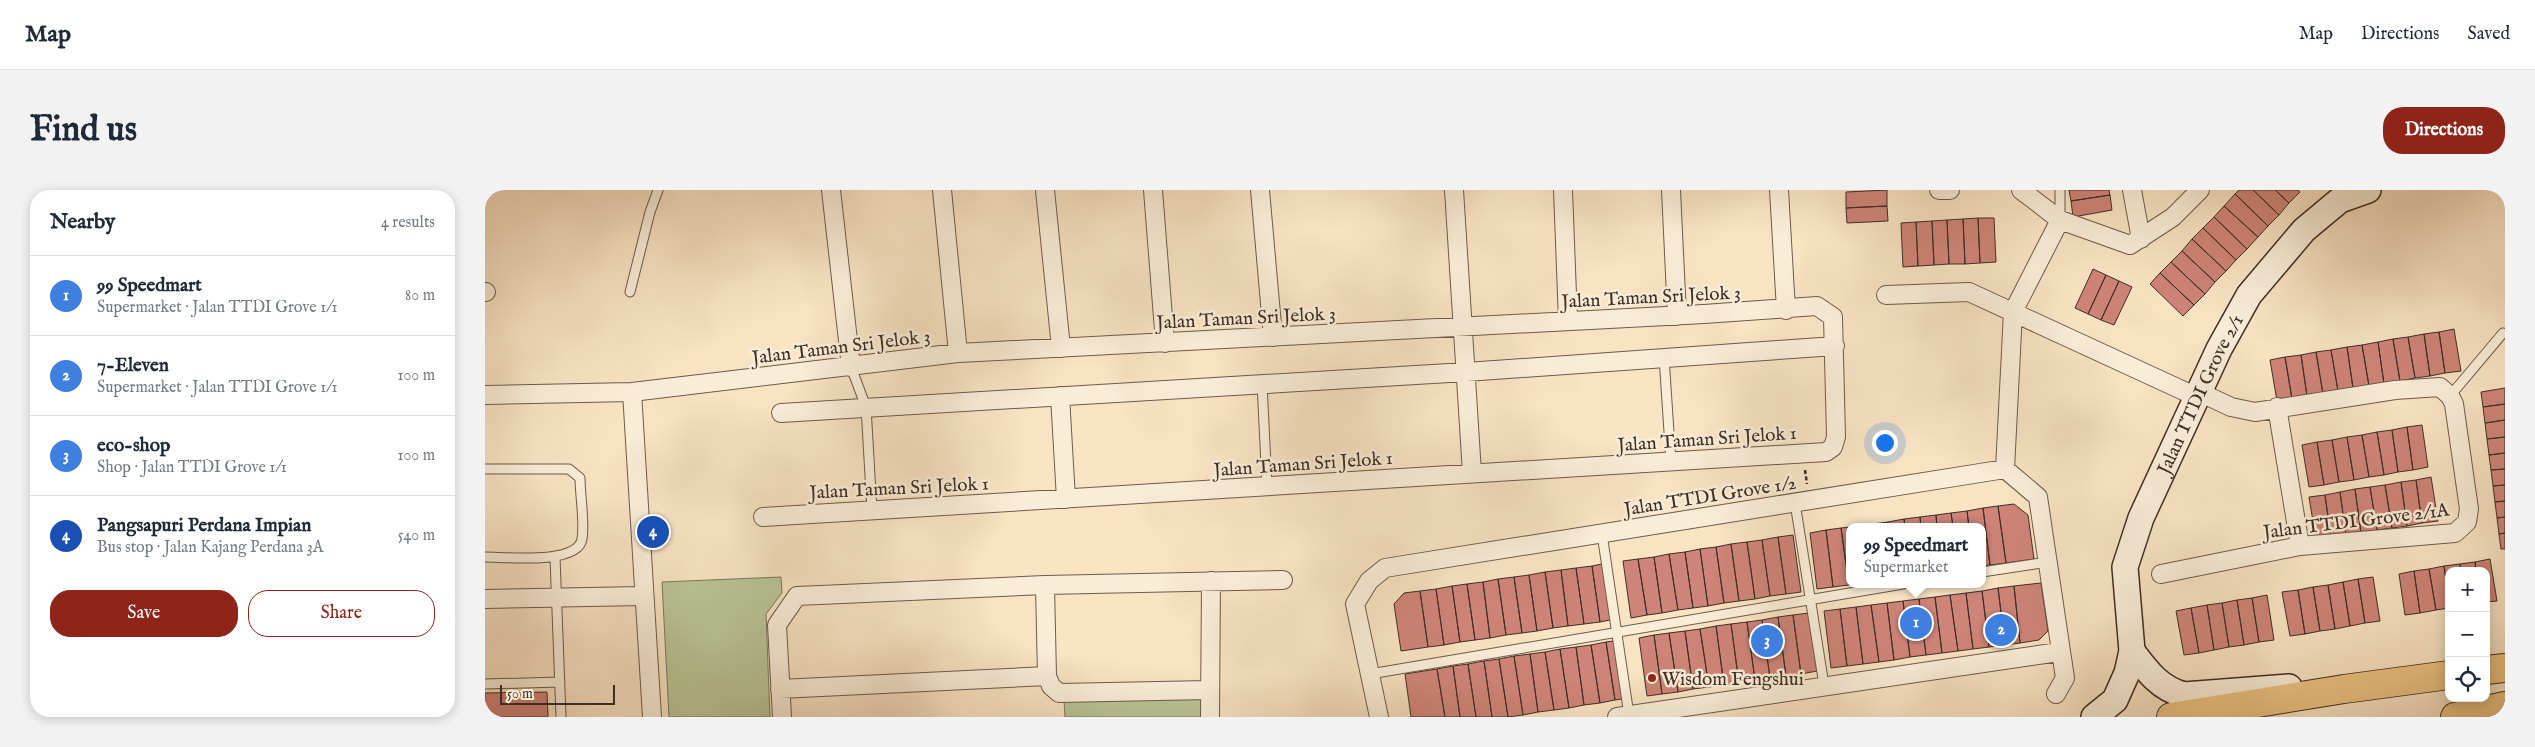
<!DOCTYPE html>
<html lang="en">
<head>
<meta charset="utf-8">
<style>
  body { margin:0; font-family:"IM FELL English",serif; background:#f2f2f3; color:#1f2937 }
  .controls { position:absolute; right:15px; bottom:15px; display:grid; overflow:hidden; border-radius:10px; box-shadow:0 2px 12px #0003 }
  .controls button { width:45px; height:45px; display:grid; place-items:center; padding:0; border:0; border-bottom:1px solid #e0e1e3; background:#fff; color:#1f2937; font:25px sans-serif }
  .scale { position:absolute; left:15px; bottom:12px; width:115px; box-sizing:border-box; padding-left:5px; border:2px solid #3f2e24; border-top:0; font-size:14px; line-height:18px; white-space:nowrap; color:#3f2e24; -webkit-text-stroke:4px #faedd8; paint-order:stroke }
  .you { position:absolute; left:1399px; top:252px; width:18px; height:18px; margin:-12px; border:4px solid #fff; border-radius:50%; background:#1a73e8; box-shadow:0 0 0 8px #1a73e833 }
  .badge { display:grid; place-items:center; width:32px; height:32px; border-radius:50%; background:#8f2418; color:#fff; font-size:16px; font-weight:700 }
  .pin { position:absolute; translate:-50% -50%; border:2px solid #fff; box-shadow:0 1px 5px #0006 }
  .popup { position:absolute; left:1361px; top:333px; width:140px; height:65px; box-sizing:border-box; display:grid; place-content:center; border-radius:10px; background:#fff; filter:drop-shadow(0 1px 4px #0005); font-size:16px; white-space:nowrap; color:#747a83 }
  .popup b { font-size:19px; color:#1f2937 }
  .popup::after { content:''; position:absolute; left:50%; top:100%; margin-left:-10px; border:10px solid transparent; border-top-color:#fff }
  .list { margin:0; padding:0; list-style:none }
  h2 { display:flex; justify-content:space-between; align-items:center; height:65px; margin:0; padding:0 20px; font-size:21px }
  h2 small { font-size:16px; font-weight:400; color:#747a83 }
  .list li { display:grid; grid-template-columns:32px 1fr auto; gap:15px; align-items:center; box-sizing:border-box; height:80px; padding:0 20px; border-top:1px solid #e0e1e3 }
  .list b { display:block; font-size:19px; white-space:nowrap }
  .list p { margin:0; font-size:16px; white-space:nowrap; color:#747a83 }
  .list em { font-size:16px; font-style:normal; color:#747a83 }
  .actions { display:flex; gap:10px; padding:15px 20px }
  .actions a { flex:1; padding:11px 0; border:1px solid #8f2418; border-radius:20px; text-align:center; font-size:18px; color:#8f2418 }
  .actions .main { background:#8f2418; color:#fff }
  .icon { flex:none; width:28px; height:28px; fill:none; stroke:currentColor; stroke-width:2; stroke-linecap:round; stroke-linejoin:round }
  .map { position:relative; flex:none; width:2020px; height:527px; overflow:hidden; border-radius:20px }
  header { display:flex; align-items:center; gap:30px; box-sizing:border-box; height:70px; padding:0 25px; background:#fff; border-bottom:1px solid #e0e1e3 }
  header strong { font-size:24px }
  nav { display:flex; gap:28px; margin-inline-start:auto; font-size:18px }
  .intro { display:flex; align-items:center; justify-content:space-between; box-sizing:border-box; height:120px; padding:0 30px }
  h1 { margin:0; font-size:35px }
  .button { padding:12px 22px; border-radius:20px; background:#8f2418; color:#fff; font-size:18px; font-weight:700 }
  main { display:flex; gap:30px; padding:0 30px }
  aside { flex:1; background:#fff; border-radius:20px; box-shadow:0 2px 12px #0003 }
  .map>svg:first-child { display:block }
</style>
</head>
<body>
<header>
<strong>Map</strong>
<nav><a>Map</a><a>Directions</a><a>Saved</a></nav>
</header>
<div class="intro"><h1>Find us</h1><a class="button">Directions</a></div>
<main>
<aside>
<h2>Nearby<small>4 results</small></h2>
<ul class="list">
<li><span class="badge" style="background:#3f7fe0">1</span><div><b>99 Speedmart</b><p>Supermarket · Jalan TTDI Grove 1/1</p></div><em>80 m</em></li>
<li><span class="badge" style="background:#3f7fe0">2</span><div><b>7-Eleven</b><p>Supermarket · Jalan TTDI Grove 1/1</p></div><em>100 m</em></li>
<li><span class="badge" style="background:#3f7fe0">3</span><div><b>eco-shop</b><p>Shop · Jalan TTDI Grove 1/1</p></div><em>100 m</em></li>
<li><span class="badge" style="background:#1a4fb4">4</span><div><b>Pangsapuri Perdana Impian</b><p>Bus stop · Jalan Kajang Perdana 3A</p></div><em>540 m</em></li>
</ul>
<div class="actions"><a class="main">Save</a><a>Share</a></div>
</aside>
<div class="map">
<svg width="2020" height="527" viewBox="0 0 2020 527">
  <rect width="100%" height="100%" fill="#f8e3c3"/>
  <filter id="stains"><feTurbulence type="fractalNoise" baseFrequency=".004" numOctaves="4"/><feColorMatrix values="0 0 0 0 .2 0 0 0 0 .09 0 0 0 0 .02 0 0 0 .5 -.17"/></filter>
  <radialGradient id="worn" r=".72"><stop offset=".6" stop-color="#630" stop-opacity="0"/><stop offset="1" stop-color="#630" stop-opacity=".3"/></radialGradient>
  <path fill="#b9c496" stroke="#7c795d" d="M296,387L297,403L281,424L285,527H184L177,392Z
    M719,504L721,527H580L579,511Z"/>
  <path fill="#ce8478" stroke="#3f2e24" d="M1402,0V16L1361,18V2Z
    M1584,0H1624L1625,5L1586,11Z
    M1754,0H1768L1794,25L1783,36L1750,4Z
    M1768,0H1790L1804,13L1794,25Z
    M1790,0H1813L1815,2L1804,13Z
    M1750,4L1783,36L1773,47L1739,16Z
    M1625,5L1627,20L1588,27L1586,11Z
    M1402,16L1403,31L1362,33L1361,18Z
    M1739,16L1773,47L1762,59L1729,27Z
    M1729,27L1762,59L1751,70L1718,38Z
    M1493,28H1509L1511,72L1495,73Z
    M1493,28L1495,73L1480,74L1478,29Z
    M1478,29L1480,74H1464L1462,30Z
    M1462,30L1464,74L1449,75L1447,31Z
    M1447,31L1449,75L1433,76L1431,32Z
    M1431,32L1433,76L1418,77L1416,33Z
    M1718,38L1751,70L1741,81L1707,49Z
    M1707,49L1741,81L1730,92L1697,61Z
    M1697,61L1730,92L1720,104L1686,72Z
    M1686,72L1720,104L1709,115L1675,83Z
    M1608,79L1621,85L1603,124L1590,118Z
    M1675,83L1709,115L1698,126L1665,94Z
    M1621,85L1634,91L1616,130L1603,124Z
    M1634,91L1647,97L1629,135L1616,130Z
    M1969,139L1976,181L1960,183L1954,142Z
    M1954,142L1960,183L1945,186L1939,144Z
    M1939,144L1945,186L1930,188L1923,147Z
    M1923,147L1930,188L1915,191L1908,149Z
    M1908,149L1915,191L1899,194L1893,152Z
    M1893,152L1899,194L1884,196L1877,155Z
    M1877,155L1884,196L1868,198L1862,157Z
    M1862,157L1868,198L1853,201L1846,160Z
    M1846,160L1853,201L1838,204L1831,162Z
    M1831,162L1838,204L1822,206L1816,165Z
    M1816,165L1822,206L1807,209L1800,167Z
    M1800,167L1807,209L1792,211L1785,170Z
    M2020,198V214L1998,217L1996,202Z
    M2020,214V230L2000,233L1998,217Z
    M2020,230V247L2002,249L2000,233Z
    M1937,235L1943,277L1928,280L1922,237Z
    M1922,237L1928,280L1913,282L1907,240Z
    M1907,240L1913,282L1899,285L1892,242Z
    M1892,242L1899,285L1884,287L1877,245Z
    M1877,245L1884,287L1869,290L1862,247Z
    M1862,247L1869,290L1854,292L1847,250Z
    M2020,247V263L2004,265L2002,249Z
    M1847,250L1854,292L1839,295L1832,252Z
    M1832,252L1839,295L1824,297L1817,255Z
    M2020,263V279L2006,280L2004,265Z
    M2020,279V295L2008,296L2006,280Z
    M1946,287L1953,331L1937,333L1931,290Z
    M1931,290L1937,333L1922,336L1916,292Z
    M1916,292L1922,336L1907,338L1900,295Z
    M1900,295L1907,338L1892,340L1885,297Z
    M2020,295V311L2010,312L2008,296Z
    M1885,297L1892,340L1876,343L1870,299Z
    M1870,299L1876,343L1861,345L1855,302Z
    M1855,302L1861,345L1846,348L1840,305Z
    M1840,305L1846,348L1831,350L1824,307Z
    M2020,311V327L2012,328L2010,312Z
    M1529,314L1543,325L1549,369L1521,373L1513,316Z
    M1513,316L1521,373L1505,375L1498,318Z
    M1498,318L1505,375L1497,376V337H1484L1482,321Z
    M1482,321L1484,337H1468L1466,323Z
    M1466,323L1468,337H1452L1451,325Z
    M1451,325L1452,337H1436L1435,327Z
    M1435,327L1436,337H1420L1419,329Z
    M2020,327V343L2014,344L2012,328Z
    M1419,329L1420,337H1404L1403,332Z
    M1403,332L1404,337H1388V334Z
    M1365,337V394H1367L1364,395L1356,338Z
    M1356,338L1364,395L1348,397L1341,340Z
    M1341,340L1348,397L1332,399L1325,343Z
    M2020,343V359H2016L2014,344Z
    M1308,345L1316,402L1301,404L1293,347Z
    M1293,347L1301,404L1285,406L1277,350Z
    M1277,350L1285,406L1270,409L1262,352Z
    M1262,352L1270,409L1254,411L1246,354Z
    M1246,354L1254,411L1239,413L1231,357Z
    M1231,357L1239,413L1223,416L1215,359Z
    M1215,359L1223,416L1208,418L1200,362Z
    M1200,362L1208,418L1193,420L1184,364Z
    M1184,364L1193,420L1177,423L1169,367Z
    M1169,367L1177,423L1162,425L1153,369Z
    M1153,369L1162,425L1146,428L1138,371Z
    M2005,369L2012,411L2001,412V381H1991L1990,372Z
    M1990,372L1991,381H1976L1975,374Z
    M1122,373L1130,429L1115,432L1107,376Z
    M1975,374L1976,381H1964V405L1959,376Z
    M1107,376L1115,432L1099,434L1091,378Z
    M1959,376L1964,418L1951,420L1944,379Z
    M1091,378L1099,434L1083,436L1076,380Z
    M1944,379L1951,420L1935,423L1929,381Z
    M1076,380L1083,436L1068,438L1060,382Z
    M1929,381L1935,423L1920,425L1914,384Z
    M1060,382L1068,438L1052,441L1044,385Z
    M1044,385L1052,441L1037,443L1029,387Z
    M1029,387L1037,443L1021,445L1013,389Z
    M1888,387L1895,431L1880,433L1873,389Z
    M1013,389L1021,445L1005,448L998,392Z
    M1873,389L1880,433L1865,436L1858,392Z
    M998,392L1005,448L990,450L982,394Z
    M1858,392L1865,436L1850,439L1843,395Z
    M1556,393L1563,441L1554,450L1535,453L1529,396Z
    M982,394L990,450L975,452L967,396Z
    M1843,395L1850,439L1835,441L1828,397Z
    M967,396L975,452L959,455L951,399Z
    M1529,396L1535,453L1520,455L1513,398Z
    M1828,397L1835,441L1820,444L1813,400Z
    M1513,398L1520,455L1504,457L1497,401Z
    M951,399L959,455L943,457L935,401Z
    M1813,400L1820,444L1805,446L1797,402Z
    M935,401L943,457L916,461L909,414L919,403Z
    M1497,401L1504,457L1488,459L1481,403Z
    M1481,403L1488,459L1473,461L1465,405Z
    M1465,405L1473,461L1457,463L1450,407Z
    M1782,405L1789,450L1774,452L1767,408Z
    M1450,407L1457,463L1441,465L1434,409Z
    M1767,408L1774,452L1759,455L1752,410Z
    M1434,409L1441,465L1425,467L1418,411Z
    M1752,410L1759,455L1744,457L1737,413Z
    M1418,411L1425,467L1409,470L1402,413Z
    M1402,413L1409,470L1394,472L1386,415Z
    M1737,413L1744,457L1729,460L1722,415Z
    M1386,415L1394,472L1378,474L1371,417Z
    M1722,415L1729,460L1714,463L1706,418Z
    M1371,417L1378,474L1362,476L1355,419Z
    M1706,418L1714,463L1699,465L1691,421Z
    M1355,419L1362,476L1346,478L1339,421Z
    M1324,423L1332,481L1316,484L1308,425Z
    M1308,425L1316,484L1301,486L1293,427Z
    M1293,427L1301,486L1285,488L1277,430Z
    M1277,430L1285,488L1270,490L1262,432Z
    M1262,432L1270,490L1254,493L1246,434Z
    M1246,434L1254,493L1239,495L1231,436Z
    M1231,436L1239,495L1224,497L1215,439Z
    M1215,439L1224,497L1208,499L1200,441Z
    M1200,441L1208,499L1193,502L1184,443Z
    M1184,443L1193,502L1177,504L1169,445Z
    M1169,445L1177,504L1162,506L1154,448Z
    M1136,450L1145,508L1130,510L1121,452Z
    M1121,452L1130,510L1115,513L1106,455Z
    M1106,455L1115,513L1099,515L1091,457Z
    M1091,457L1099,515L1084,518L1075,459Z
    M1075,459L1084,518L1069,520L1060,462Z
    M1060,462L1069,520L1053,522L1045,464Z
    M1045,464L1053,522L1038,525L1029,466Z
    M1029,466L1038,525L1023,527L1014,469Z
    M1014,469L1023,527H1007L999,471Z
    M999,471L1007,527H991L983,474Z
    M983,474L991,527H975L968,476Z
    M968,476L975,527H960L952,479Z
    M952,479L960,527H926L920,484Z
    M62,502L63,527H0V503Z"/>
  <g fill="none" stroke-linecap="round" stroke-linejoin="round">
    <g stroke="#6d5b4c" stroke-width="11">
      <path id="lane" d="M1575,30V0
        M145,102L165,22L173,0
        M1179,167L1186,272
        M366,177L381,217L387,320
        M777,193L782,296
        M1965,206L2018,143
        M0,279H84L95,288C95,306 100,332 97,349C93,375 20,367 0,367
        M1310,313L1339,495
        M1117,344L1144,525
        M70,367L76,527
        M1497,382L1563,372
        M885,484L1418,394
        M0,494L75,492"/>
    </g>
    <g stroke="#6d5b4c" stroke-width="20">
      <path id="street" d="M346,0L366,177
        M457,0L473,163
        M560,0L576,158
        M668,0L680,153
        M775,0L788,147
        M969,0L987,283
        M1078,0L1083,131
        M1186,0L1192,126
        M1294,0L1301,120
        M1454,0H1465
        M1647,0L1656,49
        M1575,30L1645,55L1688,27L1715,0
        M0,102H1
        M1401,105L1484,102L1712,207
        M147,202L167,527
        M0,205L147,202L473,163L1219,124L1332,116L1348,127L1351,247L1348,257L1341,262L278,327
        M575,206L581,309
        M1792,217L1815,356
        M296,223L981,182L1350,156
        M1520,279L1528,122L1575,30L1536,0
        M1676,384L1815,356L1970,343L1982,332L1984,319L1969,214L1965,206L1955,197L1910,200L1770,222L1746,217L1714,202
        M560,395L562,486
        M0,409L158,406
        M295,499L562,486L566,496L574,503L723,500
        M297,527L292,435L312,406L560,395L798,390
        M725,527L726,391
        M894,527L870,414L884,391L900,378L1520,279L1553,307L1580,488L1571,504
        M1132,527L1574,462"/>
    </g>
    <g stroke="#3f2e24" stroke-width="28">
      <g id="secondary">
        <path d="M1647,461C1662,481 1674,498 1699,505L1804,497"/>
        <path id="s1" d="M1609,527L1630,510L1642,483L1647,461L1640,377L1656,328L1734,159L1764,105L1819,40L1855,10L1883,0"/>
      </g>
    </g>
    <g stroke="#3f2e24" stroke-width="30">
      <path id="highway" d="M2001,480L2020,478
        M1686,527L1859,499L1964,485
        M1970,527L2020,516"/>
    </g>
    <path stroke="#3f2e24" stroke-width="2.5" stroke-dasharray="4 2.5" stroke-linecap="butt" d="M1320,280L1322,294"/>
    <use href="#lane" stroke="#faedd8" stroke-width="9"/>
    <use href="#street" stroke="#faedd8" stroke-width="18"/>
    <use href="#secondary" stroke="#faedd8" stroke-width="25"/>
    <use href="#highway" stroke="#ecc282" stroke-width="28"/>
  </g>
  <circle fill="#8f2418" stroke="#faedd8" stroke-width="2" cx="1167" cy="488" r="5"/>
  <g text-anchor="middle" stroke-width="5" stroke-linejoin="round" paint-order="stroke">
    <g font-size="19" fill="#3f2e24" stroke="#faedd8">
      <text transform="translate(1166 106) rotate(-3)" y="7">Jalan Taman Sri Jelok 3</text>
      <text transform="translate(761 127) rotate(-3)" y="7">Jalan Taman Sri Jelok 3</text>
      <text transform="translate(356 156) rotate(-7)" y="7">Jalan Taman Sri Jelok 3</text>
      <text dy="7" stroke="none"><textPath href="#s1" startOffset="352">Jalan TTDI Grove 2/1</textPath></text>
      <text transform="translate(1222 248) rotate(-4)" y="7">Jalan Taman Sri Jelok 1</text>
      <text transform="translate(818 273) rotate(-4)" y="7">Jalan Taman Sri Jelok 1</text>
      <text transform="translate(414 297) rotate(-3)" y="7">Jalan Taman Sri Jelok 1</text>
      <text transform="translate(1225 305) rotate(-9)" y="7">Jalan TTDI Grove 1/2</text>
      <text transform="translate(1871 330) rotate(-7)" y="7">Jalan TTDI Grove 2/1A</text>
    </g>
    <g font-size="19" fill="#3f2e24" stroke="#faedd8" text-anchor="start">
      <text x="1177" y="495">Wisdom Fengshui</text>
    </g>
  </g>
  <rect width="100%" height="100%" filter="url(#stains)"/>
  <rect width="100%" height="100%" fill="url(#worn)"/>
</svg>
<div class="controls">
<button>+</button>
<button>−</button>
<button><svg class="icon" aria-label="locate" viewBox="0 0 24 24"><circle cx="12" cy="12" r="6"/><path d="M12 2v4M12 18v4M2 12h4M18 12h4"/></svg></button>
</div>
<div class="scale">50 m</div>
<div class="you"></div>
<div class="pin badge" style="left:1431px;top:433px;background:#3f7fe0">1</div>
<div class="popup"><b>99 Speedmart</b>Supermarket</div>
<div class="pin badge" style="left:1516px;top:440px;background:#3f7fe0">2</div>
<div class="pin badge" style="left:1282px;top:451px;background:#3f7fe0">3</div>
<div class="pin badge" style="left:168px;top:342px;background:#1a4fb4">4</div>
</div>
</main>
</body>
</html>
